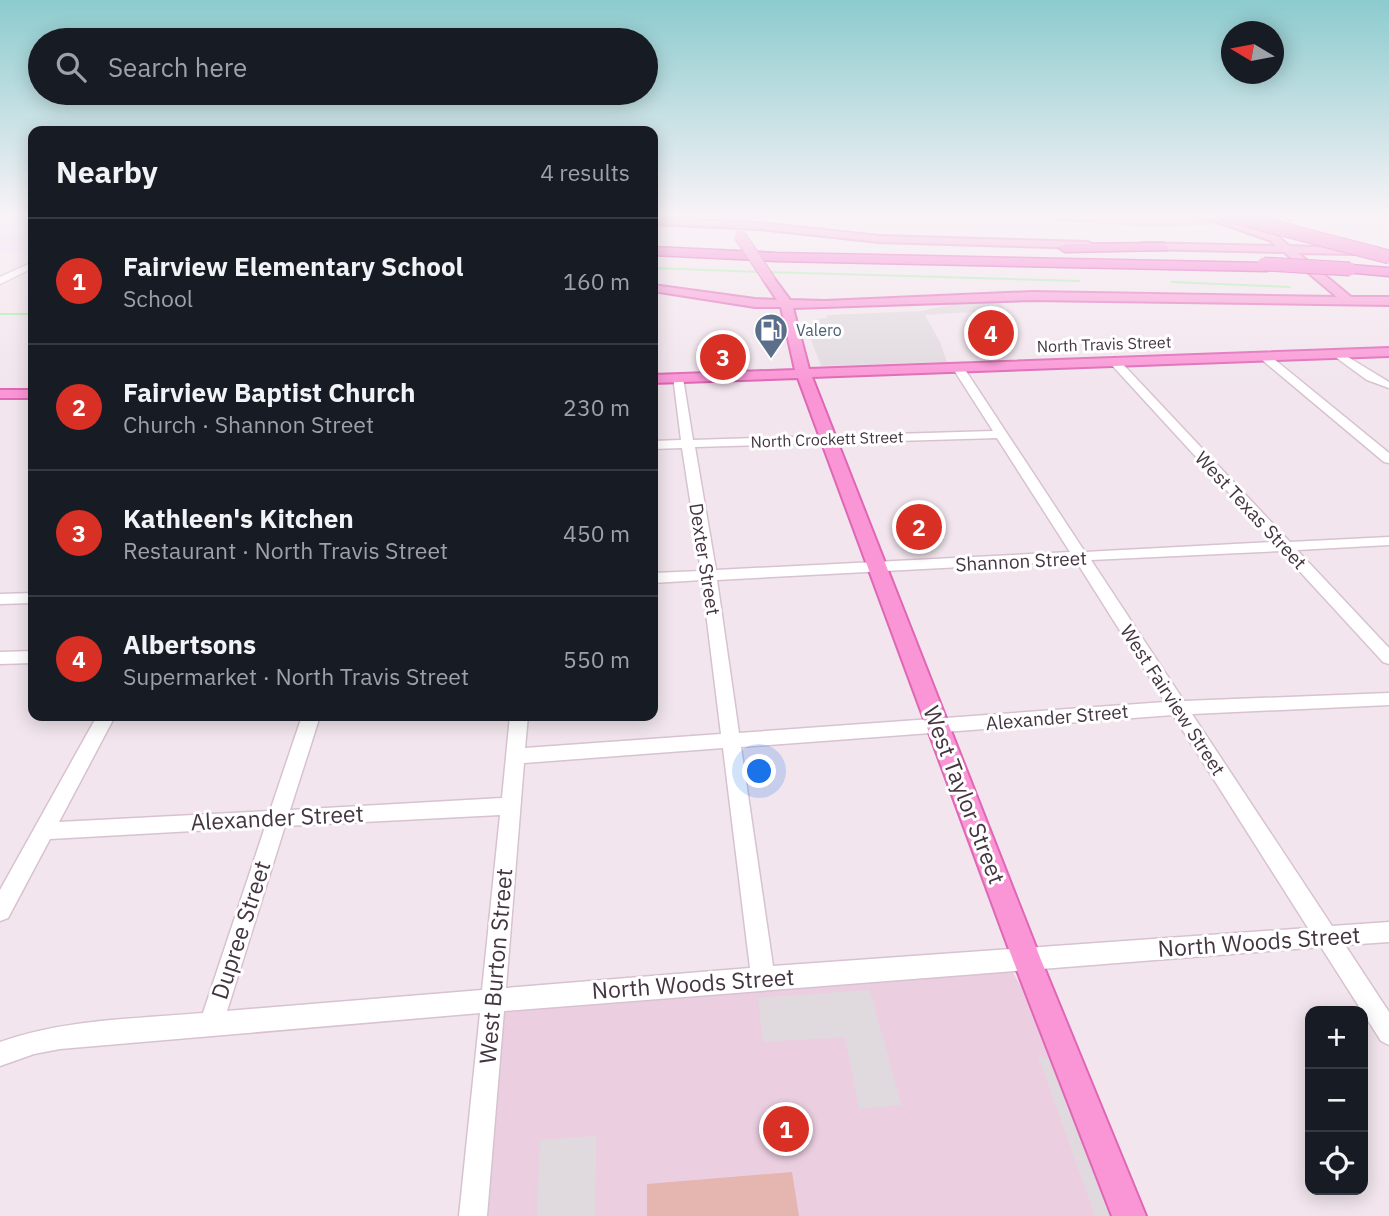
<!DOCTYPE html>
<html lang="en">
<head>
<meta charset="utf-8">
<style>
  body { margin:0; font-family:"IBM Plex Sans",sans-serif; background:#20242c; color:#f1f3f6 }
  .controls { position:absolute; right:21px; bottom:21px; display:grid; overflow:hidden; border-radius:14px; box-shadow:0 4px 18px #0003 }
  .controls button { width:63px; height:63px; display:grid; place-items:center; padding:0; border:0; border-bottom:2px solid #363941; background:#171b24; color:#f1f3f6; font:35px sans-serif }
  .compass { position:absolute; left:1221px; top:21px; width:63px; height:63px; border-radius:50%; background:#171b24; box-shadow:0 4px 18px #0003; rotate:280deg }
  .you { position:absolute; left:760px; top:772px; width:24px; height:24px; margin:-18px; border:5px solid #fff; border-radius:50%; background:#1a73e8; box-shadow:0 0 0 10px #1a73e833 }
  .badge { display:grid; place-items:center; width:46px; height:46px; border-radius:50%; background:#d93025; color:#fff; font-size:23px; font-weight:700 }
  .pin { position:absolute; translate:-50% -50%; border:4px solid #fff; box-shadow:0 2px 7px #0006 }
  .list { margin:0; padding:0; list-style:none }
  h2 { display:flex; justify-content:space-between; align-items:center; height:91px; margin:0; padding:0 28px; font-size:30px }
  h2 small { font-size:23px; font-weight:400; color:#9ea1a6 }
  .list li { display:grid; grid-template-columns:46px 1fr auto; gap:21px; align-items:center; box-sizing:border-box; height:126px; padding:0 28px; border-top:2px solid #363941 }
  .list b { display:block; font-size:26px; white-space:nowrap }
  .list p { margin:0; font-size:23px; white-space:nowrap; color:#9ea1a6 }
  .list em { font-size:23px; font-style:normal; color:#9ea1a6 }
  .icon { flex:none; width:38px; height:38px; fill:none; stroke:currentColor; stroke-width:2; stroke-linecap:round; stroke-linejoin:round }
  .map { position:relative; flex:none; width:1389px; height:1216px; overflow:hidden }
  .search { position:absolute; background:#171b24; box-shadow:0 4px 18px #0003; left:28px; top:28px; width:630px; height:77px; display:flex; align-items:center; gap:18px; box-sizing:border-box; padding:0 24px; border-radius:38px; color:#9ea1a6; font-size:26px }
  .panel { position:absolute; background:#171b24; box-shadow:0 4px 18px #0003; left:28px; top:126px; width:630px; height:595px; border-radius:14px }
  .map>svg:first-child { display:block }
</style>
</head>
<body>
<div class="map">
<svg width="1389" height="1216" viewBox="0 0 1389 1216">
  <rect width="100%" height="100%" fill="#f2e5ed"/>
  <path fill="#ebcfe1" d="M1012,971L1053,1042L1118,1216H480L497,1010Z"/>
  <path fill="#edd9f2" d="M0,214H33V254L0,252Z"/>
  <path fill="#e5b5af" d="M1004,214L1140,217L1389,214V217L1153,227L1006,218Z
    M792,1172L799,1216H647V1184Z"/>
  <path fill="#e0dade" d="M1000,302L1005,310L925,315L940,342L947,362L821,366L806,326H812L811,322L821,318H827V315L922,311L954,304Z
    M869,990L872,998L901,1105L859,1109L845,1037L763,1042L758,998Z
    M1038,1055L1053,1060L1111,1216H1095Z
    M596,1136L595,1216H537L540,1140Z"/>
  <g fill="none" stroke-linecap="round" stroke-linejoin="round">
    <path stroke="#a3eda7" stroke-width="2" d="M653,268L759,272
      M767,272L1079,281
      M1172,282L1290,287
      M0,314H33"/>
    <g stroke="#d8c2d1" stroke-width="3">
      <path id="minor" d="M1341,214H1369C1363,218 1347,218 1341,214Z
        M33,262V268L0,284V277Z
        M1338,351L1389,382V388L1367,380L1334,356L1333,354Z
        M1261,355H1269L1389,453V463L1384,462L1261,359Z
        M1114,358L1118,359L1290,542L1389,537V545L1297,550L1389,648V664L1383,662L1281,551L1091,560L1184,701L1389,693V705L1192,714L1332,926L1389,922V942L1345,945L1389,1012V1045L1381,1041L1321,947L504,1011L487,1216H459L480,1013L60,1049L34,1054L0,1066V1042C65,1019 134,1019 203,1013L265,827L50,839L8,918L0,921V890L97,716H115L59,822L270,811L302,716H320L290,810L502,798L510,716H528L525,748L721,734L702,580L653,583V573L701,571L682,448L653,449V441L681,440L673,376L683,378L693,440L993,431L952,367L962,365L1085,552L1274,542L1110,363L1109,361ZM997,438L1070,552L716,570L695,447ZM1076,561L1165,702L739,733L717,580ZM1173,715L1308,928L773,966L741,747ZM723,748L750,968L506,988L524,763ZM500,815L482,990L227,1011L285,826Z
        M33,593V603L0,604V594Z
        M33,651V663L0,664V652Z"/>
    </g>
    <g stroke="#df67b5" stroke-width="4">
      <path id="major" d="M1194,214H1209L1277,236L1289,246L1362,249V253L1358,254L1298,253L1351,297H1389V305L1032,300L793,308L809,369L1389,348V356L812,377L1041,960L1146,1216H1112L1013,960L798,378L653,383V375L795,370L781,307H755L653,291V285L755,299L777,300L763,279L769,276L773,277L790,300L825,301L1032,292L1337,297L1284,252L1143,249L1138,246L1143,243L1276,246L1269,240Z
        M653,218L759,223L879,236L1088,242L1093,245L1088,248L879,242L759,229L653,224Z
        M0,390H33V398H0Z"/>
    </g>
    <g stroke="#d73aab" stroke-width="3">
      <path id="highway" d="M1163,243L1169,247L1167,250L1065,252L1059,248L1065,244Z
        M653,247L777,253L1267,263L1274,267L1267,271L777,261L653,255Z
        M1350,265L1389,268V276L1345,272L1343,269Z"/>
    </g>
    <use href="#minor" fill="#fff" fill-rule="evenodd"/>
    <use href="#major" fill="#fa96d6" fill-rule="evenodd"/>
    <use href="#highway" fill="#f86acb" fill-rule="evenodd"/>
    <g stroke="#df67b5" stroke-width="13" stroke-linecap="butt">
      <path id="major-bridge" d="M740,236L769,279"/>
    </g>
    <g stroke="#d73aab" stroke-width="15" stroke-linecap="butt">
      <path id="highway-bridge" d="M1224,214L1389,257
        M1264,264L1350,269"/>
    </g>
    <use href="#major-bridge" stroke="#fa96d6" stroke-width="11"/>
    <use href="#highway-bridge" stroke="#f86acb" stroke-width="13"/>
  </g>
  <linearGradient id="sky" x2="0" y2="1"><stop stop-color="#8ccbce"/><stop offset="0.56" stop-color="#f9f3f7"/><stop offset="1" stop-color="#f9f3f7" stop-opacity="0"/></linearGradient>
  <rect width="1389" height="384" fill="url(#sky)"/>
  <defs>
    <g id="fuel-pin" transform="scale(1.75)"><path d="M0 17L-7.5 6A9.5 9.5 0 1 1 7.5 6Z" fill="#5c6f8a" stroke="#fff"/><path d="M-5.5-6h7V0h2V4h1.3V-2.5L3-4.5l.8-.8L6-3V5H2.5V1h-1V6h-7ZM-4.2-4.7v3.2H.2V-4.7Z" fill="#fff"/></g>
  </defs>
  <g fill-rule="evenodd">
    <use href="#fuel-pin" x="771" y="330"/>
  </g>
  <g text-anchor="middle" stroke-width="6" stroke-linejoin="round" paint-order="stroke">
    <g font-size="16" fill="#4e5e75" stroke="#fff" text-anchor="start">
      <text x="796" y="336">Valero</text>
    </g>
    <g font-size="16" fill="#443540" stroke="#fff">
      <text transform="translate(1104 344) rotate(-2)" y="6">North Travis Street</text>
      <text transform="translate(827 439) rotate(-2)" y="6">North Crockett Street</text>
    </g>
    <g font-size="19" fill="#443540" stroke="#fff">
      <text transform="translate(1251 510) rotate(47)" y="7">West Texas Street</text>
      <text transform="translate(705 559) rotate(81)" y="7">Dexter Street</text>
      <text transform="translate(1021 561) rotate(-3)" y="7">Shannon Street</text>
      <text transform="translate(1173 700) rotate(57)" y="7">West Fairview Street</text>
      <text transform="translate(1057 717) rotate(-5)" y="7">Alexander Street</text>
    </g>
    <g font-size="23" fill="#443540" stroke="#fff">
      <text transform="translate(964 795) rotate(69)" y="8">West Taylor Street</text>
      <text transform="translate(277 818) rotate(-3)" y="8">Alexander Street</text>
      <text transform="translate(241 930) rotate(-72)" y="8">Dupree Street</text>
      <text transform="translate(1259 942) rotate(-4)" y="8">North Woods Street</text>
      <text transform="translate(496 966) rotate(-85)" y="8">West Burton Street</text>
      <text transform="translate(693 984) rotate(-4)" y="8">North Woods Street</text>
    </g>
  </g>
</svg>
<div class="controls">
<button>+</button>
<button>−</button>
<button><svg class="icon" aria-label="locate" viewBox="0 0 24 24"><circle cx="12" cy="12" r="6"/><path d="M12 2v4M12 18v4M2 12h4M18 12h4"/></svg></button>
</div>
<svg class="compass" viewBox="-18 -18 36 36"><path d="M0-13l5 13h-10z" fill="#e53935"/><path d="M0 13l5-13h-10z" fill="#9ea1a6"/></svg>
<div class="you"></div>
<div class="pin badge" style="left:786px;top:1129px">1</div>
<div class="pin badge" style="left:919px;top:527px">2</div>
<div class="pin badge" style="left:723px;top:357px">3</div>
<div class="pin badge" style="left:991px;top:333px">4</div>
<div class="search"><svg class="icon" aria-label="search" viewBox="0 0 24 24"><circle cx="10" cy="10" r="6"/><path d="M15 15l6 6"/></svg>Search here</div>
<section class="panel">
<h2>Nearby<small>4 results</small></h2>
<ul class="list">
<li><span class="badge">1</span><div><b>Fairview Elementary School</b><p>School</p></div><em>160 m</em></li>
<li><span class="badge">2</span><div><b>Fairview Baptist Church</b><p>Church · Shannon Street</p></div><em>230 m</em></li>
<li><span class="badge">3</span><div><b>Kathleen's Kitchen</b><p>Restaurant · North Travis Street</p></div><em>450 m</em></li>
<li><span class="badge">4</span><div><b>Albertsons</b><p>Supermarket · North Travis Street</p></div><em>550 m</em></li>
</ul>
</section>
</div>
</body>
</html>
